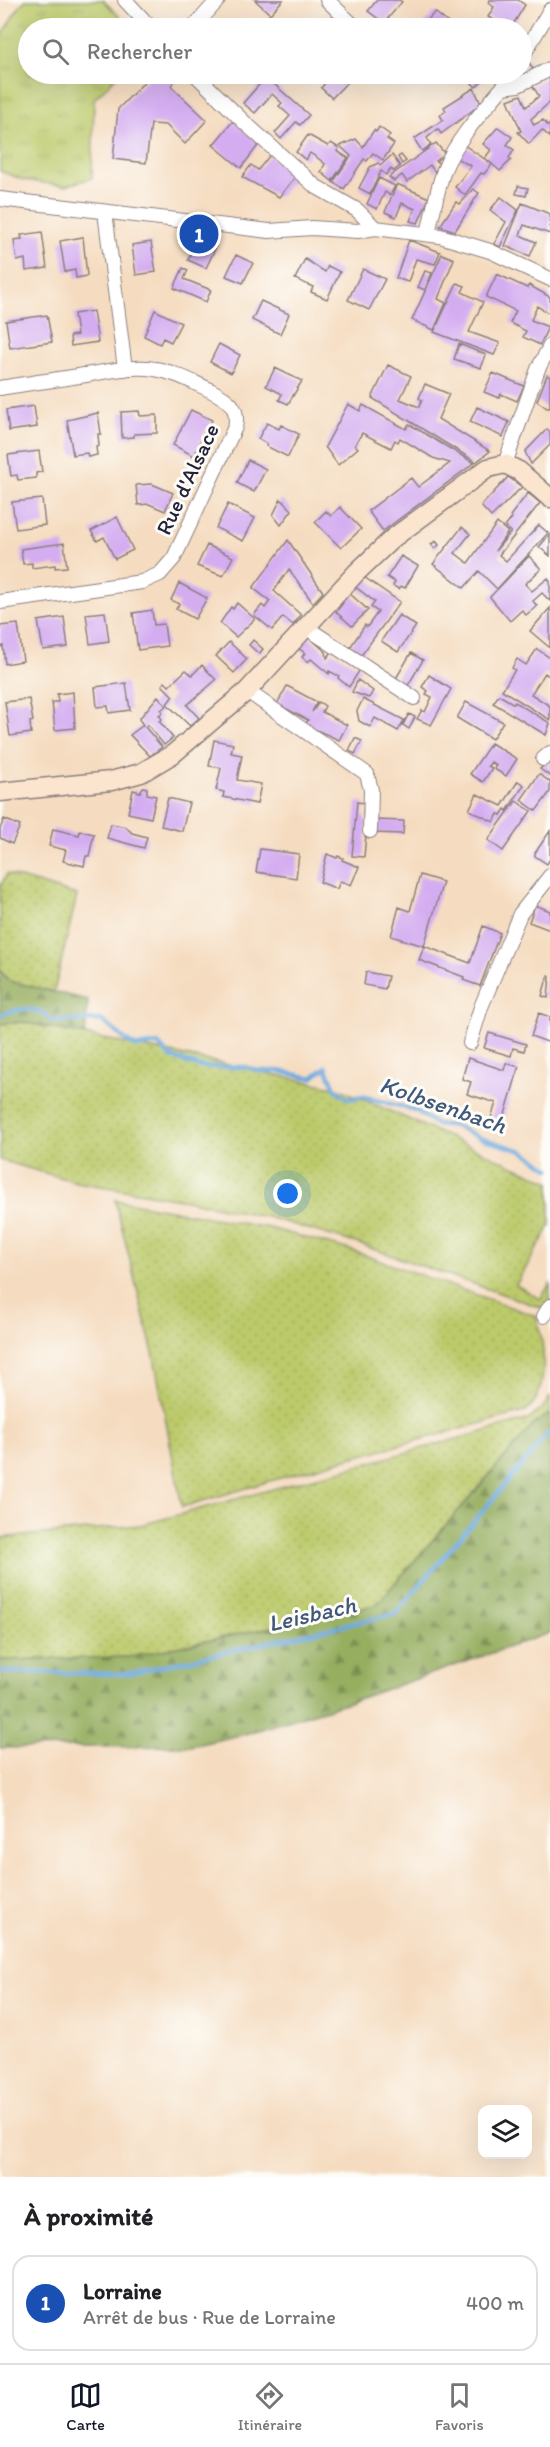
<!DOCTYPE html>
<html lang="fr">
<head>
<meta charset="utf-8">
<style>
  body { margin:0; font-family:Itim,sans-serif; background:#f2f2f2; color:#202124 }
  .controls { position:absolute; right:18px; bottom:18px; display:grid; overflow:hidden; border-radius:12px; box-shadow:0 6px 24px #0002 }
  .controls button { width:54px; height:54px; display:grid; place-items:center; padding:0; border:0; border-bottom:2px solid #e0e0e0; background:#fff; color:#202124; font:30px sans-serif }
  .you { position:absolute; left:288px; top:1194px; width:21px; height:21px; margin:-15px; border:4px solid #fff; border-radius:50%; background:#1a73e8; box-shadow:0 0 0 9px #1a73e833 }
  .badge { display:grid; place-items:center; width:39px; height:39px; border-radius:50%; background:#111827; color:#fff; font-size:20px; font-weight:700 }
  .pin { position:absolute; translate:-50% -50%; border:3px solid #fff; box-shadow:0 2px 6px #0006 }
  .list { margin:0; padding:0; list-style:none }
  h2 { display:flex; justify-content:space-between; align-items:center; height:78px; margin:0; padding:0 24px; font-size:26px }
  h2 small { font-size:20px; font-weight:400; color:#757577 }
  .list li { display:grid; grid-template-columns:39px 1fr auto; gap:18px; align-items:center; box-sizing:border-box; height:96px; margin:0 12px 12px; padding:0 12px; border:2px solid #e0e0e0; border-radius:18px }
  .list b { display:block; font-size:22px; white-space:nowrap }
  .list p { margin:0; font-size:20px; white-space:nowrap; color:#757577 }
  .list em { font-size:20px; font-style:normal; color:#757577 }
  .icon { flex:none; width:33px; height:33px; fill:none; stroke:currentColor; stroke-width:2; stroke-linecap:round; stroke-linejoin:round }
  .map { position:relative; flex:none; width:550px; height:2177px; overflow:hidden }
  .search { position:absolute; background:#fff; box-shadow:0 6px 24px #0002; left:18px; right:18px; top:18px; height:66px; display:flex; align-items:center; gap:15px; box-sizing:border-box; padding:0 21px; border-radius:33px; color:#757577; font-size:22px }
  .sheet { height:186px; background:#fff }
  nav { display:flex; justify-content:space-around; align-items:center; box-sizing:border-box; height:84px; border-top:2px solid #e0e0e0; background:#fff; font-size:16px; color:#757577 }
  nav a { display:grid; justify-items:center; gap:3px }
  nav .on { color:#111827 }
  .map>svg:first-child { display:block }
</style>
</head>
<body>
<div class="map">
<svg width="550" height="2177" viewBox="0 0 550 2177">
  <defs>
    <pattern id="grass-dots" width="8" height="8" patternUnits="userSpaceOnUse" patternTransform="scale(1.5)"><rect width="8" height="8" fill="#bcca6b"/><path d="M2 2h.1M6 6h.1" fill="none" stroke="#a1ad5e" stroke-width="1.8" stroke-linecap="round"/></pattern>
    <pattern id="forest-firs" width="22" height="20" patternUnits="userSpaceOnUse" patternTransform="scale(1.5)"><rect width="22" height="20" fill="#95ae5f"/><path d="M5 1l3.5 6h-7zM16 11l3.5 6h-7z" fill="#798d50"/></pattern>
    <pattern id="park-tufts" width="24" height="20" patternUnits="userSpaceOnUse" patternTransform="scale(1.5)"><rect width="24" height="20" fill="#bcca6b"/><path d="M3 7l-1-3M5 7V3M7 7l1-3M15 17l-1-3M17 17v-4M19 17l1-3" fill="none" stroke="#a1ad5e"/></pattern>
  </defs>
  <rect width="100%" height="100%" fill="#fdfcf7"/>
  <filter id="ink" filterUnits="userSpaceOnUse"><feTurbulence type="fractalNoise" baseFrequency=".0167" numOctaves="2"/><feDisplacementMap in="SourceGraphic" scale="12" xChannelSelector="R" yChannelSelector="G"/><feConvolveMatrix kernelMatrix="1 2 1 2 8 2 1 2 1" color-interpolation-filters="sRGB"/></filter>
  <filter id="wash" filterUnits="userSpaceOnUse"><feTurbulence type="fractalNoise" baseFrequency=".008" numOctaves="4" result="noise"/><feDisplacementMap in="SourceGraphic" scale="24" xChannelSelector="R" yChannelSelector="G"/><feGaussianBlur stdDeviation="1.35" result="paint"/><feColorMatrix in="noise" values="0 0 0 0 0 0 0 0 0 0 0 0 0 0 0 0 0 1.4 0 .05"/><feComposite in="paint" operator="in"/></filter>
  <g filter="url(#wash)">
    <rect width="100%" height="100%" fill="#f5dcc0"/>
    <path fill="url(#grass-dots)" stroke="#6f7653" stroke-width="1.5" d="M7,874L77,895L54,992L9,981L0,970V887Z
      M23,1022L338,1088L550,1182V1226L516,1285L540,1299L550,1284V1306L548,1310L359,1244L271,1218L186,1200L76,1182L0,1160V1024Z
      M115,1200L269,1228L347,1249L536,1316C545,1344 550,1396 524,1412L335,1462L182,1507L154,1357Z
      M550,1397V1413L533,1425L376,1605L130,1657L0,1660V1538L141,1525L530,1419L544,1406Z"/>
    <path fill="url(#forest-firs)" stroke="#5c684d" stroke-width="1.5" d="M0,970L9,981L88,1000L85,1035L23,1022L0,1024Z
      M550,1413V1633L346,1703L245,1734L191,1746L0,1748V1660L130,1657L376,1605L533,1425Z"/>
    <path fill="url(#park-tufts)" stroke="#6f7653" stroke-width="1.5" d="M25,0H103L131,28H28V74H119L94,99L92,178L65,186L24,180L0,171V40L13,16Z"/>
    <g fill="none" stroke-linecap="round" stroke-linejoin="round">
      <path stroke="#6da9de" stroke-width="4.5" d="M0,1015C16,1009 40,1004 52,1021L101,1020L131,1044L137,1047L158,1044L170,1057L201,1067H247L258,1071H279L312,1078L326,1067L336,1090L349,1099L362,1096L415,1110L437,1125H453L483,1139L523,1151L550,1169
        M0,1672L127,1674L395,1614L550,1432"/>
    </g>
    <g id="blocks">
      <path fill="#d4adf1" d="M255,0H283L270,14Z
        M377,0H399L402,2L384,23L368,11Z
        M490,0H518L525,5L511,28H508L488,17L494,7L488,3Z
        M435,12L454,28H420Z
        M306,17L313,25L318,28H295Z
        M231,22L238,28H225Z
        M527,59L534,71L521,79L518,76L522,74Z
        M152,74H170L175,79L171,86L207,120L185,144L166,125L151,124L146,163L113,159L118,109Z
        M321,74H355L332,98L321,88L326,82L320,75Z
        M462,74H489L476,87Z
        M550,75V102L531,119L534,125L543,120L548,126L550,124V137L542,130L529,144L518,132L521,131L508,100L521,95L526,107L539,96L532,85Z
        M266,77L309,115L300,125L296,122L281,139L275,133L290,116L279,106L282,103L272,94L255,113L243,103Z
        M474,88L481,104L441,134L438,129L427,138L431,145L422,151L414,139L443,120L440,115L446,111L444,107Z
        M233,121L260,143L241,168L213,145Z
        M379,127L390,135L387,139L394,144L383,160L373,153L367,161L364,159L344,189L333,182L351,156L340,146L356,139L363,147L374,130L376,132Z
        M498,127L512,137L507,145L514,150L509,158L511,160L500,171L485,158L491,150L483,144Z
        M308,135L328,146L331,143L339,148L337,151L348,158L332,181L321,172L325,164L319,159L310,153L306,160L296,152Z
        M436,143L445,154L436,161L439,164L435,172L430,165L407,182L402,175L394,181L389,177Z
        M464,145L492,164L484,174L481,173L465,195L455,187L471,166L456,158Z
        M270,155L296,176L279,197L242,177L251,165L258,170Z
        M392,155L400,166L394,171L390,169L386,175L381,171L370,194L359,188L370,167L378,163L381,165Z
        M401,155L406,161L402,164L398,157Z
        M379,178L395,186L390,195L385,192L377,209L367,204Z
        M397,184L429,198L418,223L410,221L415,209L402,203L396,217L385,212Z
        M518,186L528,188L526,196L516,194Z
        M473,189L479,193L455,231L440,226L456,202L460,204Z
        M501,197L518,210L500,247L494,244L506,222L490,210Z
        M522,203L550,214V234L524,225L520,235L536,242L530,256L505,246Z
        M42,232L47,268L26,271L25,259L17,261L14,240L22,239L21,235Z
        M83,237L87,276L76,278L75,270L65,272L60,241Z
        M197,238L216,247L206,268L188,260Z
        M409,240L440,252L435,264L416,259L408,282L396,278Z
        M151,242L156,272L136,275L132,245Z
        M442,254L454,259L438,299L446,303L434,330L412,320Z
        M236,255L253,263L243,283L226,276Z
        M305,259L325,272L328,266L340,272L327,299L311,292L313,287L295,279Z
        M183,268L188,270L184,279L211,290L206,302L174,288Z
        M363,269L385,279L369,310L348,300Z
        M425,271L432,273L425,290L418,287Z
        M497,274L527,288L529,285L550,297V314L537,306L531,320L548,327L540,345L523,337L526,331L510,323L516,311L486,297Z
        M457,283L465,286L462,292L483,302L469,332L500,343L494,355L434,332Z
        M261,301L289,314L280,334L252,320Z
        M155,310L181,323L171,342L163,338L160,344L144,336Z
        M93,311L98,342L71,346L70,336L77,335L74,314Z
        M47,315L52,342L10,348L6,321Z
        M219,344L240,355L231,373L210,362Z
        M459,344L486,355L481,368L454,359Z
        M388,365L411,376L400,399L419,407L422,400L419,398L425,384L449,394L438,419L490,451L476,462L372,398Z
        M275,368L302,381L288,404L279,400L282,394L266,386Z
        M493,373L524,386L517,401L501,394L499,398L484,392Z
        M547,375L550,377V408H547L537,401Z
        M348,404L360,411L363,405L406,429L409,424L474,463L383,531L368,511L411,478L418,487L450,463L433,458L400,438L398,442L395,440L391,448L362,433L355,445L358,448L338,465L325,447Z
        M34,406L37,427L9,431L6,410Z
        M477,407L509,422L503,437L470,422Z
        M191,410L212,420L208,430L206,429L194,456L173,445Z
        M139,411L140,416L157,415V433L134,434V437L122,438L121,412Z
        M98,413L101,434H98L99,446L96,447L97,455L88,457L87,453L73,455L67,420Z
        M267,423L279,429L281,425L299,434L288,457L266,446L267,444L258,439Z
        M547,429L550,432V445L531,464L525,452Z
        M39,451L42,472L36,473V478L18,480L17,475L11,476L8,455Z
        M248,460L266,469L254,492L237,483Z
        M508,477L522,487L491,517L481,506Z
        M152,484L173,493L165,511L149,504L138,505L136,485Z
        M528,493L540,503L499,555L506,561L539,525L548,533L497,589L479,571L464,588L433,564L462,527L470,534L455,553L468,563L497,523L508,532L495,551L511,532L505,527L512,518L510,516Z
        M42,499L45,525L16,529L12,502Z
        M281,499L292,510L281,525L273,515Z
        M228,504L255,518L243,541L216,528Z
        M340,507L361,529L341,548L315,522L326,511L331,516Z
        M117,517L133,550L115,559L104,537L97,541L91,531Z
        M550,534V556L539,547Z
        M288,540L323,592L313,603L289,569L274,591L301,615L293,625L283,617L272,630L254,615L262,605L265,608L270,601L253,588Z
        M436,541L439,545L435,549L431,544Z
        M64,543L67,567L55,568V565L32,568V563L23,564L21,549Z
        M207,545L233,557L223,576L197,566Z
        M401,556L418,566L405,588L401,586L399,589L393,586L395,582L387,577Z
        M529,556L541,569L525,584L532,591L548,578L550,581V601L542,593L533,601L537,606L526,615L522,610L510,621L490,597Z
        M361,575L400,602L360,657L349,649L365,625L367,627L378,612L371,607L375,602L353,585Z
        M179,583L207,598L195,619L176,609L179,604L171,600Z
        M348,592L368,610L352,626L336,612L343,603L341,600Z
        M237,603L255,619L236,637L220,623L231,607L233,609Z
        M550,608V648L530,631Z
        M152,610L154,625L164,624L167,646L138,650L133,613Z
        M105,612L109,641L90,644L86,614Z
        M399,615L416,626L398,652L381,641Z
        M64,617L68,647L43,650L38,621Z
        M18,624L23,661L5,664L3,646L0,647V626Z
        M308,636L326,652L327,658L332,652L361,668L349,687L338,678L339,676L329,671V674L311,659L308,662L302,657L305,653L298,648Z
        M253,640L263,649L259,654L249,645Z
        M229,642L247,659L234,673L216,656Z
        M537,649L550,658V677L545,673L531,694L550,706V720L502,690L515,670L512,668L517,659L526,665Z
        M411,653L423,660L407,687L395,680Z
        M202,665L216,680L187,705L199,718L190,726L167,704L173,696L162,685L165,682L169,686L186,670L192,675Z
        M429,675L451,689L431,725L417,719L422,710L425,712L432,697L426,694L428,691L422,687Z
        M358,680L373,691L369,698L352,692Z
        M126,683L130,710L109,713L108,706L97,707L95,687Z
        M287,686L317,702L312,712L319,702L325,706L322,712L347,725L339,740L305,725L308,720L277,704Z
        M73,692L75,728L55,730L52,702H58L57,694Z
        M499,695L514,704L515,702L550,723L546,735L493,703Z
        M158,696L166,706L161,710L163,712L159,715L162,719L159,721L173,738L164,745L148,725L145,727L162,747L150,756L130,735L143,725L139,719Z
        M29,699L33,721L30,722L31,733L10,736L5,702Z
        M363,699L404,720L398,731L375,718L370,727L359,721L357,711Z
        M466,702L503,722L492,739L457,718Z
        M409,714L415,717L409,729L403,725Z
        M355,738L362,741L355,754L349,751Z
        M214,740L233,744L231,753L242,755L237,780L261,784L257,804L223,797L224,792L216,790L221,768L209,766Z
        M491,743L517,759L506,776L494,769L496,765L491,762L488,766L492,768L483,782L470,774Z
        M550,760V776L540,769Z
        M539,774L550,782V792L536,811L521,800Z
        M518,781L524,785L507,811L505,809L501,815L498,814L494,822L469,810L477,794L502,806Z
        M143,787L147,788V794L156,796L151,818L128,813L133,790L140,792Z
        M168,798L189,803L182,831L161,826Z
        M516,801L531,811L503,851L488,840Z
        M357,802L364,803L363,814L367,823L364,857L352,856Z
        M4,819L20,826L12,844L0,838V829Z
        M374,820L404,821L403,834L374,833Z
        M111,824L126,827L132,833L147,837L144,848L107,838Z
        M53,829L79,835L80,831L94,834L89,856H86L84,866L63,861L66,850L49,846Z
        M550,831V859L547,864L535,856V853Z
        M260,849L299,854L296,878L256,872Z
        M327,854L337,858L338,856L343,858L342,860L359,867L351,885L340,881L337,889L320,882Z
        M420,875L443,882L424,946L470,963L483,926L500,933L480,986L463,980L464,977L419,960L424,946L391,936L399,907L410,911Z
        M535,905L550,911V930L529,922Z
        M366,972L388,976L385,989L364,985Z
        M548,975L550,976L548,998L542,996Z
        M539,1013L550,1017V1043L531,1036Z
        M489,1033L526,1044L524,1051L513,1048L511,1056L484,1048Z
        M468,1058L504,1070L506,1063L519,1067L501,1128L489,1124L496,1103L467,1094L471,1082L462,1079Z"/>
    </g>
  </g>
  <g filter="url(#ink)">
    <use href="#blocks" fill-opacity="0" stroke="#8c7f7e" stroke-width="1.5"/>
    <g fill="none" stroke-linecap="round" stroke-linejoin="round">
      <g stroke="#8c7f7e" stroke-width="16">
        <path id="minor" d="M125,0L151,28
          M327,0L356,28
          M193,28L218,0
          M522,57L550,10
          M195,74L245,123L315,186L357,210L375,228L440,236L490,251L550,279
          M0,199L269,231L312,228L358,231L375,228
          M105,212L125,369
          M428,233C433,213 437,190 444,170C456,140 482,112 503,87L518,85L550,69
          M0,388C30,383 61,379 91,374C112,371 134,365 155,369C175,372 192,382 210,390C227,399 240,406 235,427L174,558L160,574L142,582L0,602
          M505,464L538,369L550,346
          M307,628L414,698
          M247,691L367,774L371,790L370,831
          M543,759L550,753
          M470,1043L481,1007L520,914L550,876
          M544,1316L550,1306"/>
      </g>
      <g stroke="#8c7f7e" stroke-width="21">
        <path id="secondary" d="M0,792L111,781L141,773L173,754L247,691L356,573L393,538L488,468L505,464L519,471L550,498"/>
      </g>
      <use href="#minor" stroke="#fff" stroke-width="14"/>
      <use href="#secondary" stroke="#fce5cf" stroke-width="18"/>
    </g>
  </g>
  <g text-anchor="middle" stroke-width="6" stroke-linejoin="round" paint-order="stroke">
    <g font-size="22" fill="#22223b" stroke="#fdfcf7">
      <text transform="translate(187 479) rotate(-65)" y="8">Rue d'Alsace</text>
    </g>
    <g font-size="24" font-style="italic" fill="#40587c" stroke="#fdfcf7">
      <text transform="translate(443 1105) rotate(19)" y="8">Kolbsenbach</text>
      <text transform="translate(312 1614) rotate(-13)" y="8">Leisbach</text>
    </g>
  </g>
</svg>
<div class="controls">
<button><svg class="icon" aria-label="layers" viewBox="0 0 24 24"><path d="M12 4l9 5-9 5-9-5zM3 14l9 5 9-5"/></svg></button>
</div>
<div class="you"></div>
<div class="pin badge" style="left:199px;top:234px;background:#1a4fb4">1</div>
<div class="search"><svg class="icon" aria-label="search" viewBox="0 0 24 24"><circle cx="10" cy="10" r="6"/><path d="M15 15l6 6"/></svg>Rechercher</div>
</div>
<section class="sheet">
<h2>À proximité<small></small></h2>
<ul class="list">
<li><span class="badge" style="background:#1a4fb4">1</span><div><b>Lorraine</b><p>Arrêt de bus · Rue de Lorraine</p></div><em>400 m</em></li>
</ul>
</section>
<nav>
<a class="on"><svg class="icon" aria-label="map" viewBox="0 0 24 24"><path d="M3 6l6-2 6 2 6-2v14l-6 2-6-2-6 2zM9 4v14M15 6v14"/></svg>Carte</a>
<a><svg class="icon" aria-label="directions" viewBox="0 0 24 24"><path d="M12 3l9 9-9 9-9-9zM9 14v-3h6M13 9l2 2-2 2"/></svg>Itinéraire</a>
<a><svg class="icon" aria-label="saved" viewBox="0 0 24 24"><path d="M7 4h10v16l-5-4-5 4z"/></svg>Favoris</a>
</nav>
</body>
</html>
